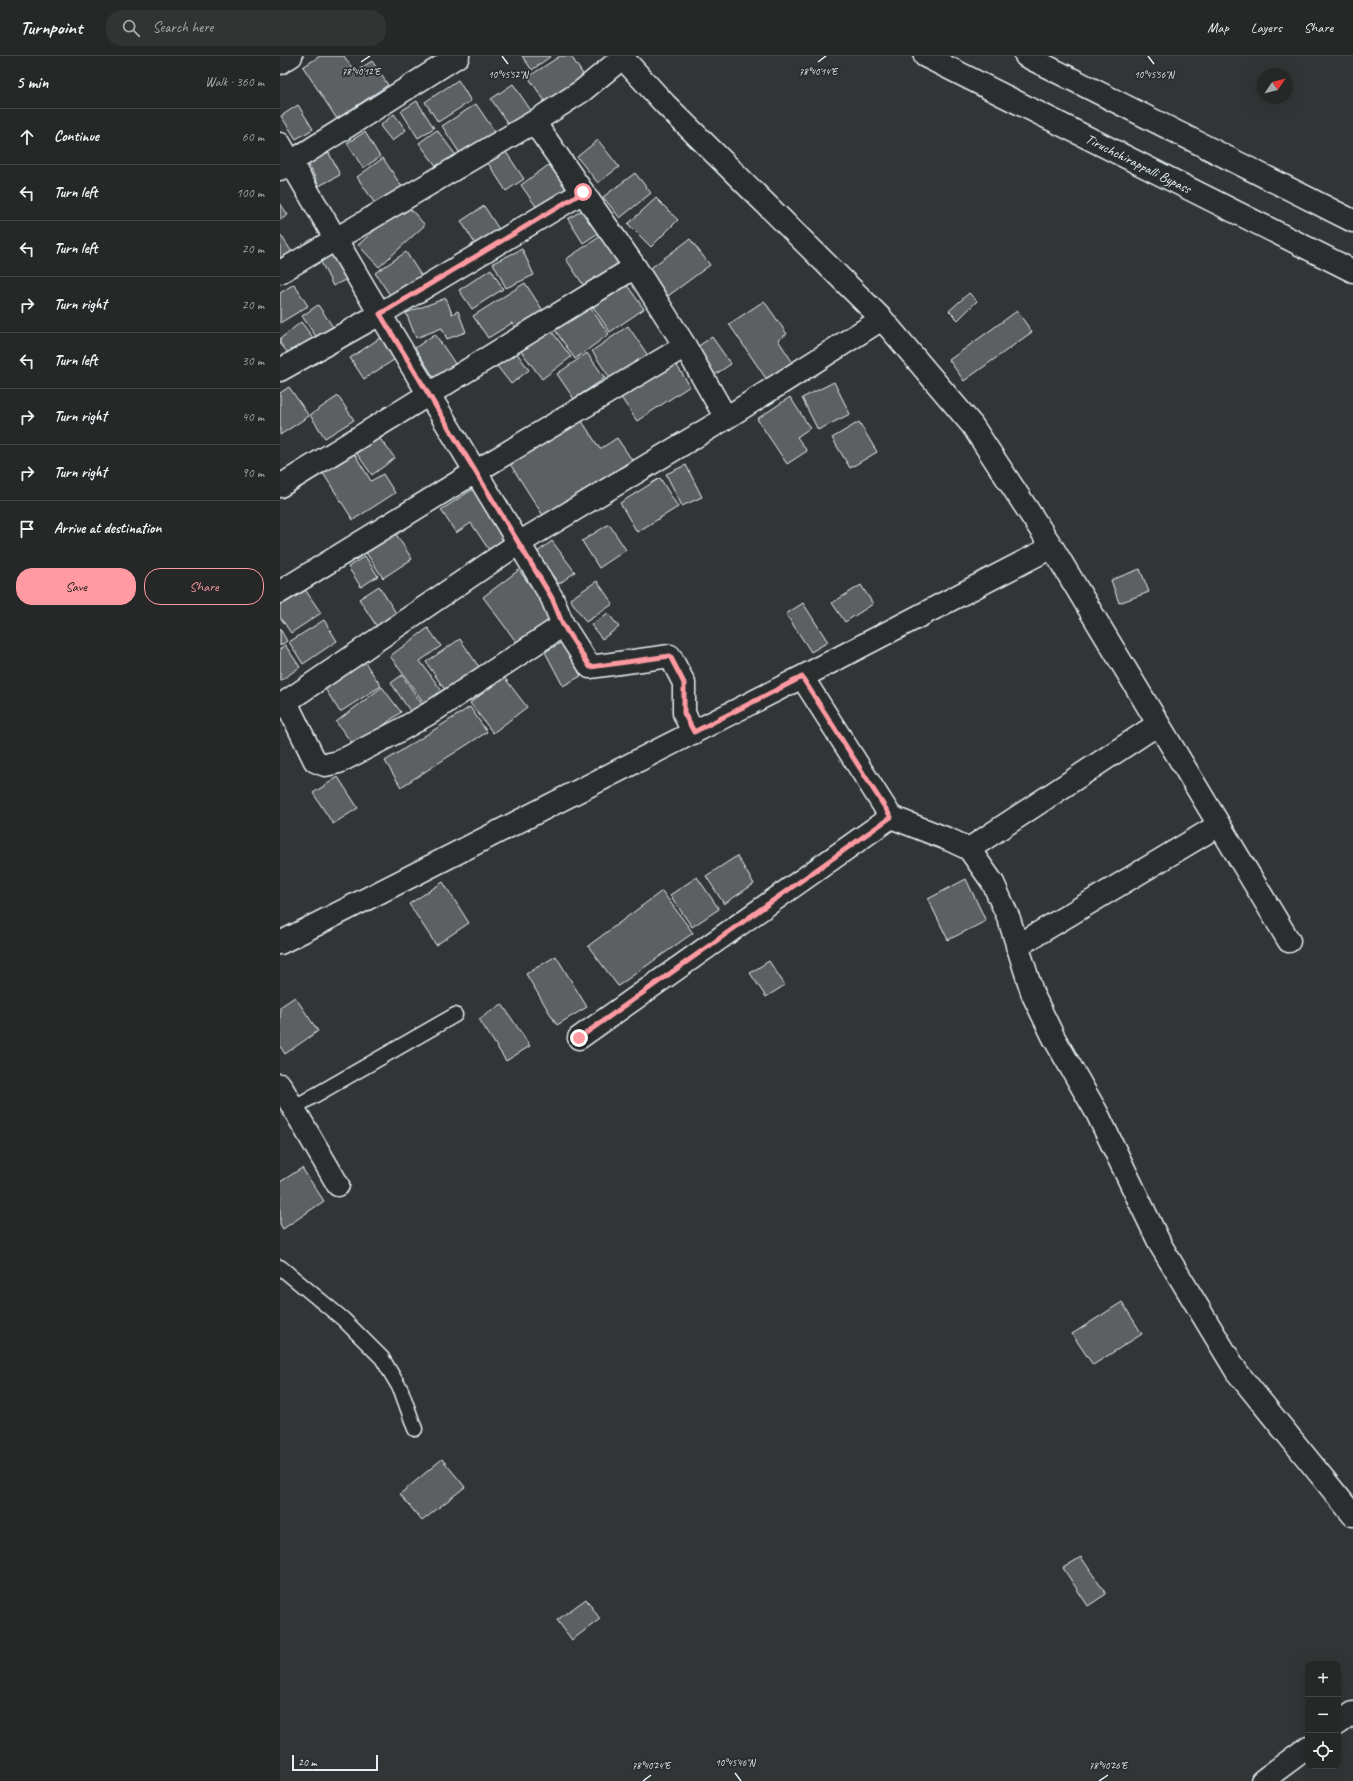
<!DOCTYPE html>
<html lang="en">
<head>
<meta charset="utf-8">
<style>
  body { margin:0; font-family:Caveat,sans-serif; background:#323434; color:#f1f3f6 }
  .controls { position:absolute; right:12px; bottom:12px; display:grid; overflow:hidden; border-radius:8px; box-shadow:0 4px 16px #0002 }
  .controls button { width:36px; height:36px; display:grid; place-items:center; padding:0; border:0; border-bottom:1px solid #424445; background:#262828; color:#f1f3f6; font:20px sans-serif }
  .compass { position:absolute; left:977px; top:12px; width:36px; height:36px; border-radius:50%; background:#262828; box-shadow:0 4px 16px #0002; rotate:55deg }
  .scale { position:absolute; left:12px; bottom:10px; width:86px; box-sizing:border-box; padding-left:4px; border:2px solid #e8f1f8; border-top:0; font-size:11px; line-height:14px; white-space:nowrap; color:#e8f1f8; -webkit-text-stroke:3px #2a2d2e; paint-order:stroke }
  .stop { position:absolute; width:12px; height:12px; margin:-9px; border:3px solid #ff9aa2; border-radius:50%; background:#fff }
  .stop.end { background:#ff9aa2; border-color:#fff; box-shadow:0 1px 4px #0008 }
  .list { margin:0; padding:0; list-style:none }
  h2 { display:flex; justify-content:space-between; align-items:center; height:52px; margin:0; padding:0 16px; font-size:17px }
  h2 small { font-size:13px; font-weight:400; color:#a4a6a8 }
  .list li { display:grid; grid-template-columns:26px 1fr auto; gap:12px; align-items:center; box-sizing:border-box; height:56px; padding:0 16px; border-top:1px solid #424445 }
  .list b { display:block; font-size:15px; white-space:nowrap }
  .list em { font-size:13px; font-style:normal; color:#a4a6a8 }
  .actions { display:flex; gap:8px; padding:12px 16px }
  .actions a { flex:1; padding:9px 0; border:1px solid #ff9aa2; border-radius:16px; text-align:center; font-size:14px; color:#ff9aa2 }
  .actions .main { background:#ff9aa2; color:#111 }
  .icon { flex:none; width:22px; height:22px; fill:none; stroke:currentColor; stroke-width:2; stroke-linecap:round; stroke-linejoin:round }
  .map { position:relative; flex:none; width:1073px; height:1725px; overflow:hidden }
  header { display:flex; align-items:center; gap:24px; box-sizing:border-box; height:56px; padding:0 20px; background:#262828; border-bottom:1px solid #424445 }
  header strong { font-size:19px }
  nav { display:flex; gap:22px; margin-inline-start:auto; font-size:14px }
  .search { width:280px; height:36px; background:#323434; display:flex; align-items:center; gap:10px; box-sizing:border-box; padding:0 14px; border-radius:16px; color:#a4a6a8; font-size:15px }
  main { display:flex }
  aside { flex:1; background:#262828 }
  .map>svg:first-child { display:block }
</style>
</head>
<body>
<header>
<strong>Turnpoint</strong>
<div class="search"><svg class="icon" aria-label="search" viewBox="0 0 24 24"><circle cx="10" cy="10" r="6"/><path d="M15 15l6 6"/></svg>Search here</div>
<nav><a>Map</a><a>Layers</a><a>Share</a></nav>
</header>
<main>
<aside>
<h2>5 min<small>Walk · 360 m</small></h2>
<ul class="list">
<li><svg class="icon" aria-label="ahead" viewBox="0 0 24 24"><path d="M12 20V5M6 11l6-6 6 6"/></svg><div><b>Continue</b></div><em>60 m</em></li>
<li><svg class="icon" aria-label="left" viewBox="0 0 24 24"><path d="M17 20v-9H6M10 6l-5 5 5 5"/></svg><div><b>Turn left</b></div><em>100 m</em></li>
<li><svg class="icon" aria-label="left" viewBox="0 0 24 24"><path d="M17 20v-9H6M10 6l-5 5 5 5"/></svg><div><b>Turn left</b></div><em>20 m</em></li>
<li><svg class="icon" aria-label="right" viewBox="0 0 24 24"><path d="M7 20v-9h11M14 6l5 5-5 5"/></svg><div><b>Turn right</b></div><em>20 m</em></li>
<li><svg class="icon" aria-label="left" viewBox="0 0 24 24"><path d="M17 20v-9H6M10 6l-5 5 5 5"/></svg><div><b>Turn left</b></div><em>30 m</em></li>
<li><svg class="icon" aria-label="right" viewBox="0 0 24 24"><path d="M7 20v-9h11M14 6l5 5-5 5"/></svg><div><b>Turn right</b></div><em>40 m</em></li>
<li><svg class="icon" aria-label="right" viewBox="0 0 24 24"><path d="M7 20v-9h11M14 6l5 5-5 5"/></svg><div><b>Turn right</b></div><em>90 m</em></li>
<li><svg class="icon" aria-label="arrive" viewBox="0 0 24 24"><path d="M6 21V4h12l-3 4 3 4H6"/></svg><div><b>Arrive at destination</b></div></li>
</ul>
<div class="actions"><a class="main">Save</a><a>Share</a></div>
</aside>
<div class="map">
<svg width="1073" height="1725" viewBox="0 0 1073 1725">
  <rect width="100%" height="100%" fill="#323536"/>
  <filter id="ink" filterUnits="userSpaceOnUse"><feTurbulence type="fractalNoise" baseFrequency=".025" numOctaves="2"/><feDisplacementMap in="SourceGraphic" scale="8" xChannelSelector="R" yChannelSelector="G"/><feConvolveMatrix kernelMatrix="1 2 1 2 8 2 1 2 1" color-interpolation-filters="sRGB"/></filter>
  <g filter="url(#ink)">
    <path fill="#5c6063" stroke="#e8f1f8" d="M40,0H64L75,16L92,5L108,29L57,63L23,11Z
      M242,0H271L252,14Z
      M280,0H291L306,23L267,48L248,21Z
      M178,24L191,45L158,66L145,46Z
      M233,28L252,56L230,71L211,43Z
      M137,45L154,72L138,82L121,55Z
      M196,48L215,76L181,99L162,70Z
      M18,49L33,73L16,83L1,60Z
      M114,58L126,74L112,85L100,70Z
      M157,74L178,102L160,115L139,87Z
      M85,76L100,101L83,112L67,87Z
      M318,84L339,111L318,127L297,101Z
      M226,96L244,123L226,135L208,107Z
      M49,97L60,119L39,130L28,107Z
      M103,102L122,131L96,149L77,121Z
      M274,105L294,132L260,156L241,129Z
      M355,117L371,137L340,162L323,141Z
      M376,142L398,164L371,191L348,168Z
      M0,147L8,159L0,164Z
      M125,147L145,169L99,211L78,189Z
      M204,150L222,178L199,194L181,165Z
      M307,151L323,174L303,187L288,163Z
      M0,178L14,199L0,208Z
      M321,180L339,207L304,230L286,203Z
      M410,183L430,209L388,240L368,214Z
      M57,188L73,220L53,230L37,198Z
      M242,193L254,219L226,232L213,207Z
      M126,196L142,221L112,242L95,217Z
      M211,213L223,233L192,253L179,234Z
      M344,225L364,253L330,276L311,248Z
      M245,227L266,259L239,277L232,267L208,282L193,260Z
      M14,228L28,250L0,267V237Z
      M689,237L697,245L678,264L669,255Z
      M166,242L172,258L178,255L186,276L167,283L162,272L136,282L126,257Z
      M484,245L507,278L498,284L513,307L487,324L449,268Z
      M38,249L55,274L39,285L22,260Z
      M309,250L329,278L295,303L275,274Z
      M737,255L752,276L684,325L669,304Z
      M21,266L38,288L15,306L0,287V283Z
      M348,270L371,304L334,328L312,295Z
      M270,273L291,301L262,323L241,295Z
      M106,278L120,300L84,323L70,302Z
      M155,278L176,309L155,323L135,292Z
      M432,281L451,308L433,320L414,293Z
      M236,296L249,314L231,328L217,310Z
      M307,297L325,322L294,343L277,318Z
      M394,305L410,330L357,365L340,340Z
      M554,326L570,358L538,374L522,342Z
      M9,331L29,360L0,379V337Z
      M58,340L74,364L45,382L30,359Z
      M510,341L530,372L517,381L527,395L507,408L477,363Z
      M300,362L320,393L337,382L352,404L264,461L230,408Z
      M579,366L597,396L570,412L552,382Z
      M97,379L115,402L92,419L75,395Z
      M72,394L91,425L103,418L115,437L73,464L41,414Z
      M406,409L422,441L402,450L386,418Z
      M380,422L398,451L357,476L340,447Z
      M193,433L228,486L211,497L191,467L176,477L161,454Z
      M329,468L346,494L319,512L302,485Z
      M114,475L132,503L103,522L85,495Z
      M272,485L295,516L279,528L256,497Z
      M85,500L98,520L81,531L68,511Z
      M860,513L869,536L839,547L831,524Z
      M239,514L273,561L237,587L203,541Z
      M317,525L333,548L306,566L290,543Z
      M581,529L593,548L565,566L552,547Z
      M99,530L119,562L99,574L79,543Z
      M24,532L41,557L11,577L0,561V547Z
      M523,547L548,586L531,596L506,558Z
      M328,557L339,571L322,583L311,569Z
      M44,564L57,585L23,608L9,586Z
      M148,572L161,590L140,605L164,638L147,651L110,600Z
      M0,573L7,585L0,590Z
      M180,583L199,611L165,634L146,606Z
      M282,586L301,620L283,630L265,596Z
      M5,589L20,611L0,625V593Z
      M84,605L101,630L60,656L44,631Z
      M122,619L144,651L132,658L111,627Z
      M224,621L247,651L213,677L190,647Z
      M102,631L121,656L75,691L56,666Z
      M190,651L207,676L121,731L105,705Z
      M58,721L78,752L53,768L33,737Z
      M457,800L474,828L444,848L426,820Z
      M417,821L439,853L412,871L390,839Z
      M686,823L706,865L668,884L648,843Z
      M163,826L189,867L156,889L129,848Z
      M382,835L413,877L338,930L308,890Z
      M276,900L307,951L277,969L246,918Z
      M489,905L505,929L486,941L470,917Z
      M15,941L38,975L5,998L0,990V951Z
      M222,948L250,990L226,1005L199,963Z
      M22,1112L44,1145L3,1173L0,1168V1126Z
      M842,1246L862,1278L813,1309L792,1278Z
      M162,1403L185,1431L142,1465L120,1438Z
      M801,1501L826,1538L808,1550L783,1512Z
      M306,1543L320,1563L292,1584L277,1564Z"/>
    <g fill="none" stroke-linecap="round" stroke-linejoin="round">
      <g stroke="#e8f1f8" stroke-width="17">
        <path id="lane" d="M13,1052L175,959
          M0,1211L63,1263L102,1302L121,1334L135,1373"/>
      </g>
      <g stroke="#e8f1f8" stroke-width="25">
        <path id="street" d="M0,7L11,0
          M254,66L355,211L405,290L446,362
          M0,88L85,233L272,542L283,569L150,657L117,676L59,706L45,709L35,705L6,646
          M0,113L178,0
          M0,216L254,66L302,35L342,2
          M0,314L100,258L303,136
          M0,430L355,211
          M772,491L1009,885
          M0,536L195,416L405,290
          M283,569L310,611L390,600L404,627V657L413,677
          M522,621L611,761L670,784L689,793L713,827L729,863L753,939L774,982L817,1057L881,1190L957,1316L1073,1459
          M0,650L239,487L446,362L602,263
          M689,793L878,668
          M0,887L522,621L772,491L692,369L602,263L385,48L341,0
          M737,890L939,769
          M299,982L611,761
          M0,1029L58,1129
          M1058,1668L1073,1657
          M982,1725L1028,1691"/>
      </g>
      <g stroke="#e8f1f8" stroke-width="25">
        <g id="highway">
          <path id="s1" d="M645,0L1073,215"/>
          <path d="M746,0L1073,165"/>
        </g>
      </g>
      <use href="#lane" stroke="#2a2d2e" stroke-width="14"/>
      <use href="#street" stroke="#2a2d2e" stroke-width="22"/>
      <use href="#highway" stroke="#2a2d2e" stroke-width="22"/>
    </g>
  </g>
  <g fill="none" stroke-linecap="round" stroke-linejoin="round" filter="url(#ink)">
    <path stroke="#ff9aa2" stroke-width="5" d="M299,982L611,761L522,621L414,676L404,657V627L390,600L310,611L283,569L272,542L100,258L303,136"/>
  </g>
  <path fill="none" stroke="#e8f1f8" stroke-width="1.5" d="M222,0L228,8M868,0L874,8M81,6L90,0M538,6L546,0M455,1717L461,1725M363,1725L371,1719M819,1725L828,1719"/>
  <g text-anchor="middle" stroke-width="3.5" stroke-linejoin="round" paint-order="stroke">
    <g font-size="14" fill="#e8f1f8" stroke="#2a2d2e">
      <text dy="5" stroke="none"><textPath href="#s1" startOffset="239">Tiruchchirappalli Bypass</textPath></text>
    </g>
  </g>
  <g font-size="10" text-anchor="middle" fill="#e8f1f8" stroke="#2a2d2e" stroke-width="3.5" stroke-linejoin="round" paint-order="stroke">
    <text x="81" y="19">78°40'12"E</text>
    <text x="538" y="19">78°40'14"E</text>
    <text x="228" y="22">10°45'52"N</text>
    <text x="874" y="22">10°45'56"N</text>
    <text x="455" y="1710">10°45'46"N</text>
    <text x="371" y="1713">78°40'24"E</text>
    <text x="828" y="1713">78°40'26"E</text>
  </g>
</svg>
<div class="controls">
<button>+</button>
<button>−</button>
<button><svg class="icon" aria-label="locate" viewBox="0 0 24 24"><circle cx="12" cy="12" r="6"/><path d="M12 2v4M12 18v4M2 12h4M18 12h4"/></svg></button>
</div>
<svg class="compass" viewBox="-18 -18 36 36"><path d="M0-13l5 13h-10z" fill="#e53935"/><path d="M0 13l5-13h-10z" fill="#a4a6a8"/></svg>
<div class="scale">20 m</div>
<div class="stop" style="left:303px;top:136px"></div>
<div class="stop end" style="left:299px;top:982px"></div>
</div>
</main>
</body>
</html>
